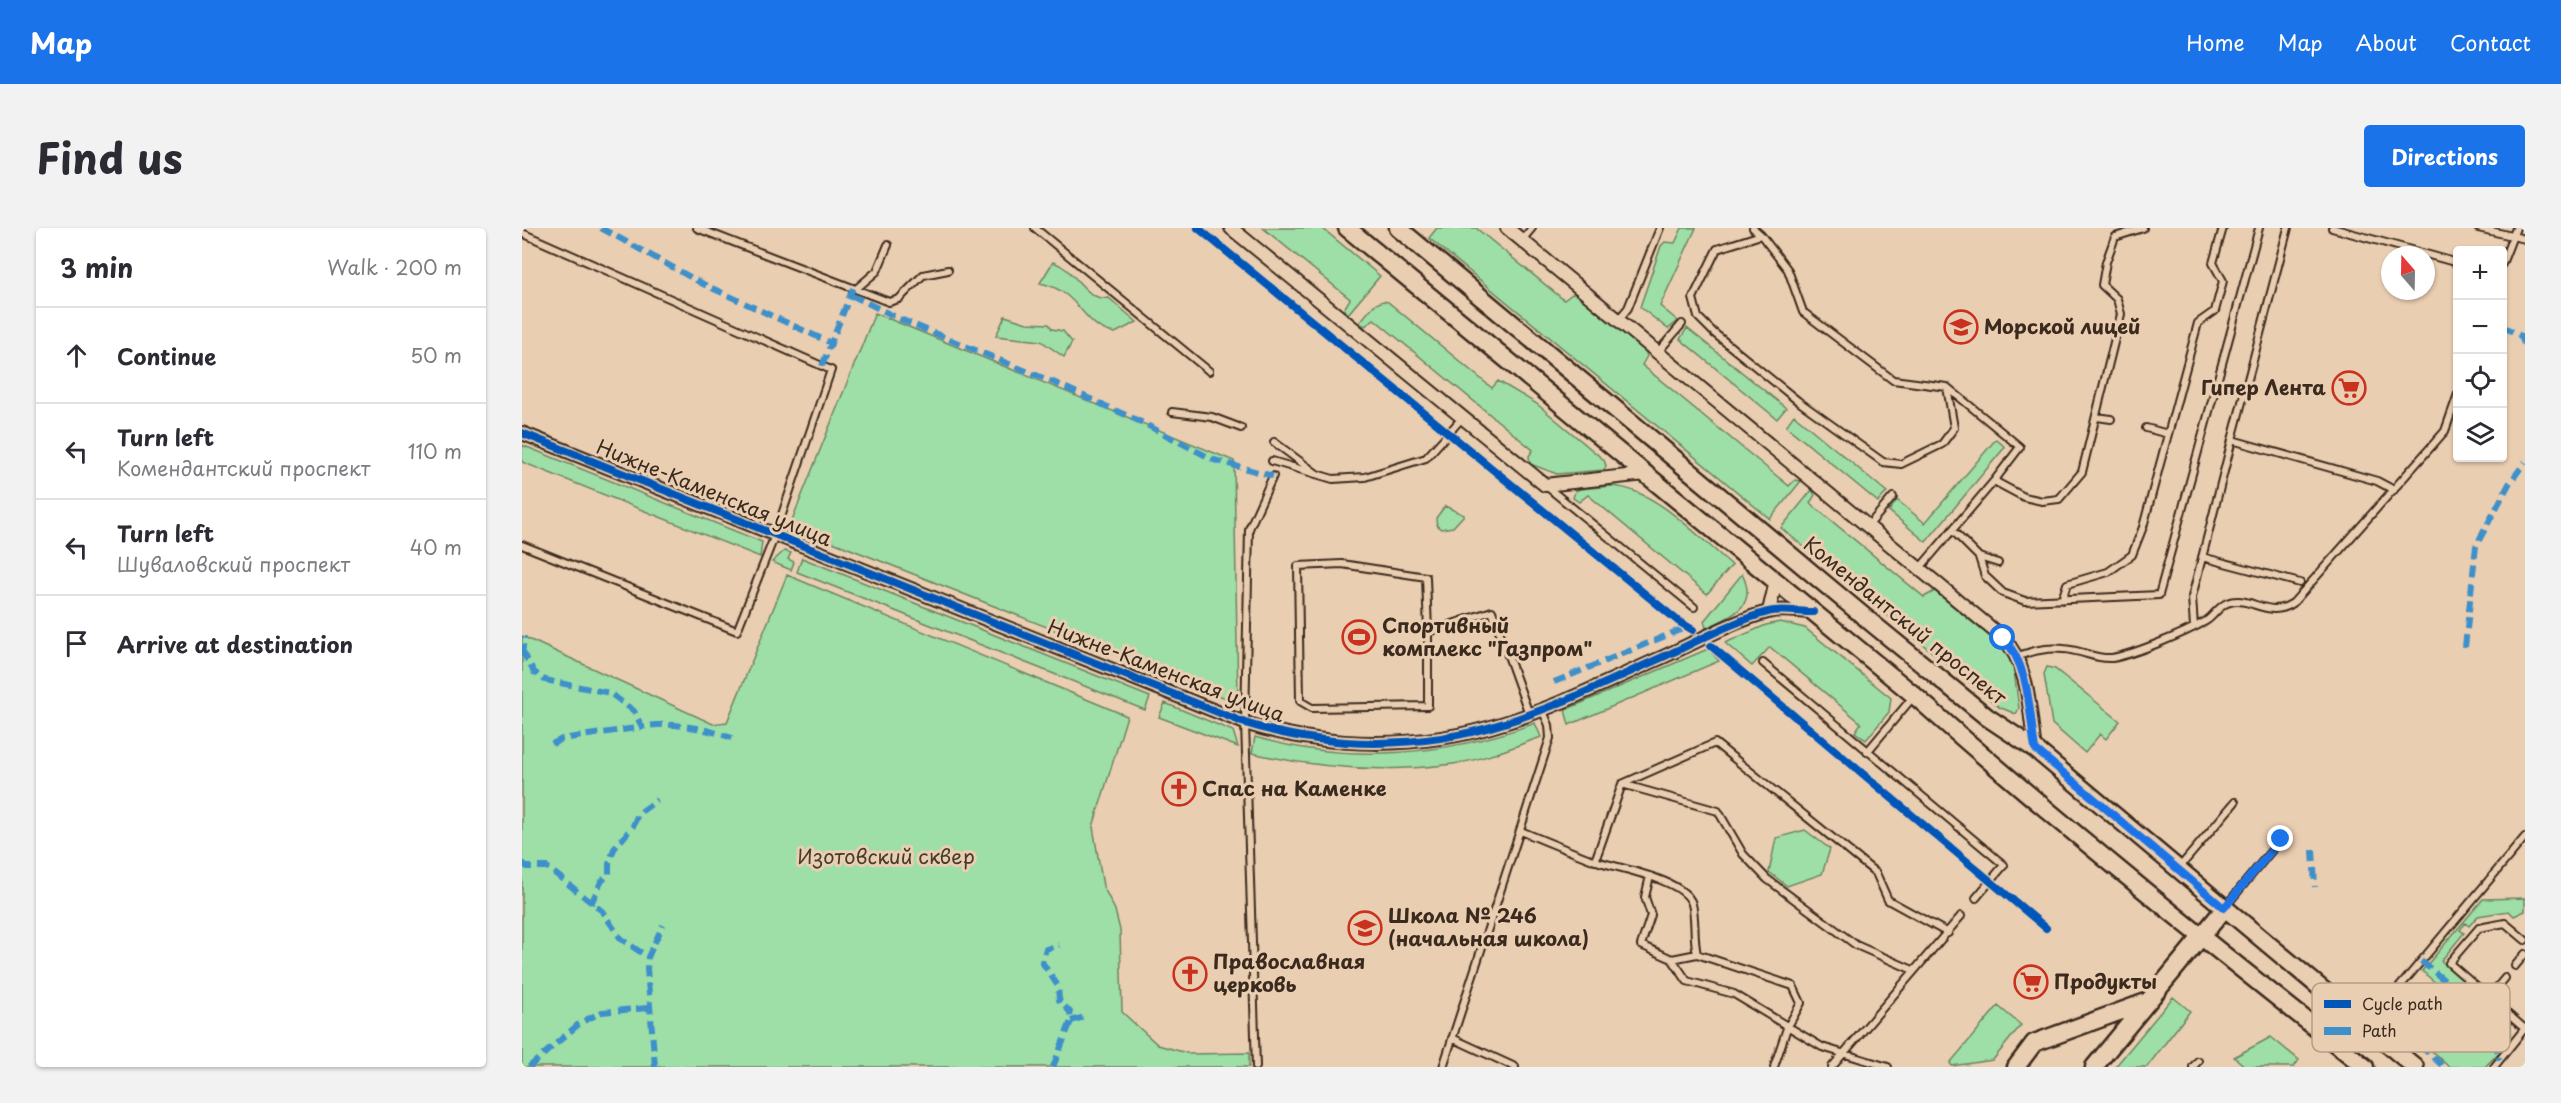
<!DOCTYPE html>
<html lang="en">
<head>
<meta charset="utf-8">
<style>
  body { margin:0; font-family:"Playpen Sans",sans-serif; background:#f2f2f3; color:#2b2b33 }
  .controls { position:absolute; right:18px; top:18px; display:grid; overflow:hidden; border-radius:6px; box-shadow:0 2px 4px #0004 }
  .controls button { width:54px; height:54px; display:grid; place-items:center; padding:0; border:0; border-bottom:2px solid #e1e1e2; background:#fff; color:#2b2b33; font:30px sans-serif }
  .compass { position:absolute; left:1859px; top:18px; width:54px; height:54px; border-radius:50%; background:#fff; box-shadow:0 2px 4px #0004; rotate:340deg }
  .stop { position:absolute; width:18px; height:18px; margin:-14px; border:4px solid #1a73e8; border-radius:50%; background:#fff }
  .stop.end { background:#1a73e8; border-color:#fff; box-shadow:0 2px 6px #0008 }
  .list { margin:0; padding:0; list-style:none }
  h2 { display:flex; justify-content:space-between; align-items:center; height:78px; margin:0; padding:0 24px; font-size:26px }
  h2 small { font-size:20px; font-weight:400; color:#7c7c81 }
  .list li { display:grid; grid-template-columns:39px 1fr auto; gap:18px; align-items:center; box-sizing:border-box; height:96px; padding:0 24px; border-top:2px solid #e1e1e2 }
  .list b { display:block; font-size:22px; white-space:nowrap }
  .list p { margin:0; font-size:20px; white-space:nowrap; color:#7c7c81 }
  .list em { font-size:20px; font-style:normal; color:#7c7c81 }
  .icon { flex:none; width:33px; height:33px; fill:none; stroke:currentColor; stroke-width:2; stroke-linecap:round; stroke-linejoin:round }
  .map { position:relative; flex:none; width:2003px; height:839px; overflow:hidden; border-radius:6px }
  header { display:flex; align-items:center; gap:36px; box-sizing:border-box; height:84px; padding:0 30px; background:#1a73e8; color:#fff }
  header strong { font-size:28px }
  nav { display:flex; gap:33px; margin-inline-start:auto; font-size:21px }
  .intro { display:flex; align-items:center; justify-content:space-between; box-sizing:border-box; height:144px; padding:0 36px }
  h1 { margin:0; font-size:42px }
  .button { padding:15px 27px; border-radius:6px; background:#1a73e8; color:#fff; font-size:21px; font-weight:700 }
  main { display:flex; gap:36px; padding:0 36px }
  aside { flex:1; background:#fff; border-radius:6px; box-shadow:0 2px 4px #0004 }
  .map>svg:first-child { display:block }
</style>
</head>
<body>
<header>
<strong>Map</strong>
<nav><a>Home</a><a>Map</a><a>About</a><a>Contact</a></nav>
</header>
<div class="intro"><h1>Find us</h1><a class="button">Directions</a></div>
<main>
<aside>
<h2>3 min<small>Walk · 200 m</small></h2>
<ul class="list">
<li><svg class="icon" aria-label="ahead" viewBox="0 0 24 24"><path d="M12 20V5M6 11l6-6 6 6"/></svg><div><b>Continue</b></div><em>50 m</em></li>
<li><svg class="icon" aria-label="left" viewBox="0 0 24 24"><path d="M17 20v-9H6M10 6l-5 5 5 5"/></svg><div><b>Turn left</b><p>Комендантский проспект</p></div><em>110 m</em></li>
<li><svg class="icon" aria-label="left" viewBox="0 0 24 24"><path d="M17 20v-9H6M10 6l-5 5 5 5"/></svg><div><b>Turn left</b><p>Шуваловский проспект</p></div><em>40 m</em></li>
<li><svg class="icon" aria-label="arrive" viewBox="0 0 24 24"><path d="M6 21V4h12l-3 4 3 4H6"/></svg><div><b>Arrive at destination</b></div></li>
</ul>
</aside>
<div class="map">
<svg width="2003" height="839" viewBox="0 0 2003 839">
  <rect width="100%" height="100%" fill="#eaceb1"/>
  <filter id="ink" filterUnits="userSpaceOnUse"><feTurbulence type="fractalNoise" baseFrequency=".0167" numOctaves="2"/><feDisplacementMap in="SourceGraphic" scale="12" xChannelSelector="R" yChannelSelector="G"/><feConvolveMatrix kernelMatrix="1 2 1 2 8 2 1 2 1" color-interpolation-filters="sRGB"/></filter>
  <g filter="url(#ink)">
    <path fill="#9edea7" stroke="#6c8462" stroke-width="1.5" d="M741,0H800L858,48L826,86L822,81L828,71Z
      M915,0H954L1042,72L1050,66L1055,67L1123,123L1125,128L1120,137L1267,258L1273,252L1279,253L1248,291L907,10Z
      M1160,0H1174L1138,78L1156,93L1146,101L1118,79L1139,18L1143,14L1153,15Z
      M531,34C556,42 561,73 587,70L615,94L593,105C561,101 559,63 518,55Z
      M861,73L866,74L970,160L976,153L1015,176L1082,232L1084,238L1082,242L1035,246L1008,236L1007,228L1011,222L852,91L843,98L837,95L852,77Z
      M353,85L712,233L716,475L268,297Z
      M483,88L505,95L527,96L530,101L541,103L550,114L542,129L519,113L474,108Z
      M1165,100L1264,180L1255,191L1158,111Z
      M1272,187L1365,264L1356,274L1264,198Z
      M1474,211L1483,219L1404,314L1367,283L1375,272L1403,295Z
      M0,217L240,314L238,329L0,234Z
      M1090,258C1134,261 1177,310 1210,337L1185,366L1066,267L1057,274L1051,270L1053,263L1058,261Z
      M1290,262L1293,267L1288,275L1402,369L1413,363L1479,417L1487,429L1492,443L1497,480L1494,486L1477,479L1259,300Z
      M923,278L942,287L931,299L919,301L915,298L914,290Z
      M262,323L269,325L266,331L272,334L269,342L250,334Z
      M280,330L628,469L623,482L275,344Z
      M1220,346C1237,379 1209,388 1184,400L1182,393Z
      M265,347L605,488L571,599L581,658L593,682L598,702L600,784L636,817L668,826L727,825V839H0V408L191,496L205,494Z
      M1258,394L1283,400L1369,470L1367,484L1344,512L1333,504L1339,495L1248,419L1230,438L1203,415L1244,397Z
      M1186,421L1197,433L1047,497L1043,482Z
      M1525,439L1533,441L1598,493L1584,511L1578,506L1563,525L1530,496L1522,446Z
      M643,475L711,503L716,519L637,489Z
      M1013,495L1019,509C991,519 961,532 931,536C865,545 795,540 730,525L733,509C824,536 925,528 1013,495Z
      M1283,602L1308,621L1300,646L1265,658L1247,644L1254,610Z
      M2003,670V683L1992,688L1987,683L1956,688L1947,698L1943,695L1938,702L1942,705L1919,733L1987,790C1996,810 1976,825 1963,839H1927L1899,813L1906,779L1917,774L1925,765L1900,743L1961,671Z
      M1651,769L1668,783L1625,839H1593Z
      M1476,778L1499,797L1471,832L1430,838L1428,835Z
      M1749,809L1777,832L1772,839H1724L1712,829Z"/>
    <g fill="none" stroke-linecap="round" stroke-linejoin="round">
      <g stroke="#3b2a1e" stroke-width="10">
        <path id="lane" d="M175,0L367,74L377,71L401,47L426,42
          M513,0L687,143
          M1231,0L1239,7
          M1810,0L1936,35
          M1956,0L2003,11
          M0,5L309,142L253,307L215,403L0,317
          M1000,12L1010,0
          M1980,36L1994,0
          M334,61L355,43L366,17
          M1097,91L1106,80L1138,0
          M1136,124L1160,96
          M1425,159L1432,200L1420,216L1379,236L1361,234L1276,173L1192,105L1176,89L1171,70L1195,21L1239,7L1266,42L1281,84L1371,152L1425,159L1498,219L1472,253
          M650,184L690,189L719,200
          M1575,189L1589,191
          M1624,200L1646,206
          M1710,212L1766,0
          M752,214L795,246
          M750,233L811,251L843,249L904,230L941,189
          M1024,258L1172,379
          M1346,298L1371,269
          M1430,302L1457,329L1463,348L1481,365L1503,373L1637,367L1737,0
          M1457,329L1476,335
          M1680,329L1778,355
          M1398,340L1472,253L1502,269L1520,273L1537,271L1560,244L1599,86L1595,71L1580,57L1584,34L1593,9L1621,0
          M1540,372L1545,356L1586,344L1610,327L1621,299L1676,95L1693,83L1701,53L1691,35L1701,0
          M1672,399L1670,369L1710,212L1855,253L1872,262
          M906,404L904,349L820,336L776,338L778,473L790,480L906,478V404L970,383L1007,486
          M1496,428C1518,420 1536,418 1558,424C1569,427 1578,431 1590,430C1613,426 1663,405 1684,393C1691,389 1696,379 1705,375C1727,366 1746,392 1771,375L1923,203L1936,166
          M1241,435L1482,637L1454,670
          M1345,524L1391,469
          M1100,556L1196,583L1221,626L1245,651L1334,717L1391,742
          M999,603C1023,613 1047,623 1071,632C1094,640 1163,651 1170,676C1174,691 1171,710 1175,726L1271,758L1279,775L1265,800L1252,839
          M1073,633L1100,556L1193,515L1354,645L1366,672L1426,705
          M1657,640L1713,574
          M1128,648L1123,669L1129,687L1119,717L1150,731L1175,726
          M1703,679L1759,611
          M1150,731L1165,753L1212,766L1300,819L1366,839
          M1993,738L2003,726
          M1967,769L1983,750
          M1845,798L2003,609
          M2003,801L1927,735L1957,700L1983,695L2003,712
          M930,810L993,839
          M1879,827C1895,806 1900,788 1897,762
          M734,839L723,495L727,301L751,248
          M921,839L1028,510L1027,497L1020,481
          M1310,839L1439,688
          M1671,839L1676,833
          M1972,839L2003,800"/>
      </g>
      <g stroke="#3b2a1e" stroke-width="16">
        <path id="street" d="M709,0L1023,257L1123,246
          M985,0L1481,410C1508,438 1507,484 1513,521
          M0,205L723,495C805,521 899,522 982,495C1037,478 1089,452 1141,429C1172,415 1214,392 1246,384C1259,380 1277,384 1291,384
          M1247,383L1254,353"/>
      </g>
      <g stroke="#3b2a1e" stroke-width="21">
        <path id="secondary" d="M825,0L1392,467C1538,597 1690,718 1843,839
          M876,0L1351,396L1465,489L1513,521L1893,839
          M1494,839L1512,815L1624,774
          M1572,839L1703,680"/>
      </g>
      <use href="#lane" stroke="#eaceb1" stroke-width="6"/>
      <use href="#street" stroke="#eaceb1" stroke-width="12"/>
      <use href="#secondary" stroke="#eaceb1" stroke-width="16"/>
      <path stroke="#3e90ca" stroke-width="6" stroke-dasharray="12 6" stroke-linecap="butt" d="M79,0L181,56L309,115
        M329,67L378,91L531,154L619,194L692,232L751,248
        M1980,98L1999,108L2003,119
        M300,138L331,60
        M1943,419L1954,318L1987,256L2003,234
        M0,422L12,444L23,452L88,465L112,483L120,499C148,493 183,500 210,510
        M0,428L2,408
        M1032,454L1165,399
        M30,516L40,511L120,499
        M1791,622L1793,659
        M0,634L5,639H25L80,683L99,711L126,729
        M69,676L79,654L87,646V636L92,621L111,598L116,586L135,572
        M1899,733L1939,766L1976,823L1977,832
        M1857,781L1922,839
        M549,793L563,789
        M7,839L58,795L80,784L126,780
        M133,839L125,741L126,729L141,697
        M531,839L549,793L548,784L537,772L536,758L520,734L524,721L537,717"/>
      <g stroke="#eaceb1" stroke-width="11">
        <path id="cycleway" d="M676,0L1156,393L1171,402
          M0,205L723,495C805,521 899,522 982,495C1037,478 1089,452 1141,429C1172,415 1214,392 1246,384C1259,380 1277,384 1291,384
          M1189,418L1524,700"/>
      </g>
      <use href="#cycleway" stroke="#0057b8" stroke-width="8"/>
    </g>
  </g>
  <g fill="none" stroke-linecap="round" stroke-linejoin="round" filter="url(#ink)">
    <path stroke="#1a73e8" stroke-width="8" d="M1481,410C1508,438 1507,484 1513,521L1702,680L1759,611"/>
  </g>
  <defs>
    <g id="university-ring" transform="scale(1.725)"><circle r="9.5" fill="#eaceb1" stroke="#c8321e" stroke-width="1.5"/><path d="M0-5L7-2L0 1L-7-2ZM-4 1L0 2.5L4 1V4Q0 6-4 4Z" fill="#c8321e"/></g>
    <g id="supermarket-ring" transform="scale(1.725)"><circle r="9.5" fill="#eaceb1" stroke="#c8321e" stroke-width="1.5"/><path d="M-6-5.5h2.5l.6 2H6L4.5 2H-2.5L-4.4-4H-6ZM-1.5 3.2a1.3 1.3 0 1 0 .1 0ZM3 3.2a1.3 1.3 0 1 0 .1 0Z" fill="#c8321e"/></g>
    <g id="stadium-ring" transform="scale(1.725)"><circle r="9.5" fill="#eaceb1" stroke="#c8321e" stroke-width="1.5"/><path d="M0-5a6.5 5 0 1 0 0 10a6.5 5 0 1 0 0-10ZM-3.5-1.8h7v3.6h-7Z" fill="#c8321e"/></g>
    <g id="church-ring" transform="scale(1.725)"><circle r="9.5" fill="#eaceb1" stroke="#c8321e" stroke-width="1.5"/><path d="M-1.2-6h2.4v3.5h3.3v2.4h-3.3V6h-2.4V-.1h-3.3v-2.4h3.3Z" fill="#c8321e"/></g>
    <g id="school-ring" transform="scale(1.725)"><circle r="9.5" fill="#eaceb1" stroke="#c8321e" stroke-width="1.5"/><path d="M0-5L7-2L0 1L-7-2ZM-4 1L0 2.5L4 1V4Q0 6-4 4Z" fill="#c8321e"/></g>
  </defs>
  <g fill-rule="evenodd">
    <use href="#university-ring" x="1439" y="99"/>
    <use href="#supermarket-ring" x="1827" y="160"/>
    <use href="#stadium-ring" x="837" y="409"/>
    <use href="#church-ring" x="657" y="561"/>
    <use href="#school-ring" x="843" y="700"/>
    <use href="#church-ring" x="668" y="746"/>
    <use href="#supermarket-ring" x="1509" y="754"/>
  </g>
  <g text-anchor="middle" stroke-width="6" stroke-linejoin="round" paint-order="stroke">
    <g font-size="20" font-weight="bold" fill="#3b2a1e" stroke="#eaceb1" text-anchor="start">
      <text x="1462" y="106">Морской лицей</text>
      <text x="1804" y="167" text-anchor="end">Гипер Лента</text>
      <text x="860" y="405">Спортивный<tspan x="860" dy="23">комплекс "Газпром"</tspan></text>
      <text x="680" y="568">Спас на Каменке</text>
      <text x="866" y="695">Школа № 246<tspan x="866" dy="23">(начальная школа)</tspan></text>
      <text x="691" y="741">Православная<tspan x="691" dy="23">церковь</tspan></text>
      <text x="1532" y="761">Продукты</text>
    </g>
    <g font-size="20" fill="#3b2a1e" stroke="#eaceb1">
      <text transform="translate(192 265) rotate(22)" y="7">Нижне-Каменская улица</text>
      <text transform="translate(1383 393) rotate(39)" y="7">Комендантский проспект</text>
      <text transform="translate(644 443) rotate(21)" y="7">Нижне-Каменская улица</text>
    </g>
    <g font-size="20" fill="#453c2c" stroke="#eaceb1">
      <text x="364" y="636">Изотовский сквер</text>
    </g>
  </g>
  <rect x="1790" y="755" width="198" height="69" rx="9" fill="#eaceb1" stroke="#b69d85" stroke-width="1.5"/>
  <rect x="1802" y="772" width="27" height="8" fill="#0057b8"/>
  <rect x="1802" y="799" width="27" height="8" fill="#3e90ca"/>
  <g font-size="16" fill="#3b2a1e">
    <text x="1840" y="782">Cycle path</text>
    <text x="1840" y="809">Path</text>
  </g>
</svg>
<div class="controls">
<button>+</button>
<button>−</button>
<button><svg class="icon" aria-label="locate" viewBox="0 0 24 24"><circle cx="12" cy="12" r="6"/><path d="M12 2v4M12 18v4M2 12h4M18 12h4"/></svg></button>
<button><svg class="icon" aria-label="layers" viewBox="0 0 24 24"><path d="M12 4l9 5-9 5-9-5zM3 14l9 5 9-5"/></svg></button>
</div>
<svg class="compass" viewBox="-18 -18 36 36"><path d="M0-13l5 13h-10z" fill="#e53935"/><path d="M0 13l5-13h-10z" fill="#7c7c81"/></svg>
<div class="stop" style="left:1481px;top:410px"></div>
<div class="stop end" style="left:1759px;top:611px"></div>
</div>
</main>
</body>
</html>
